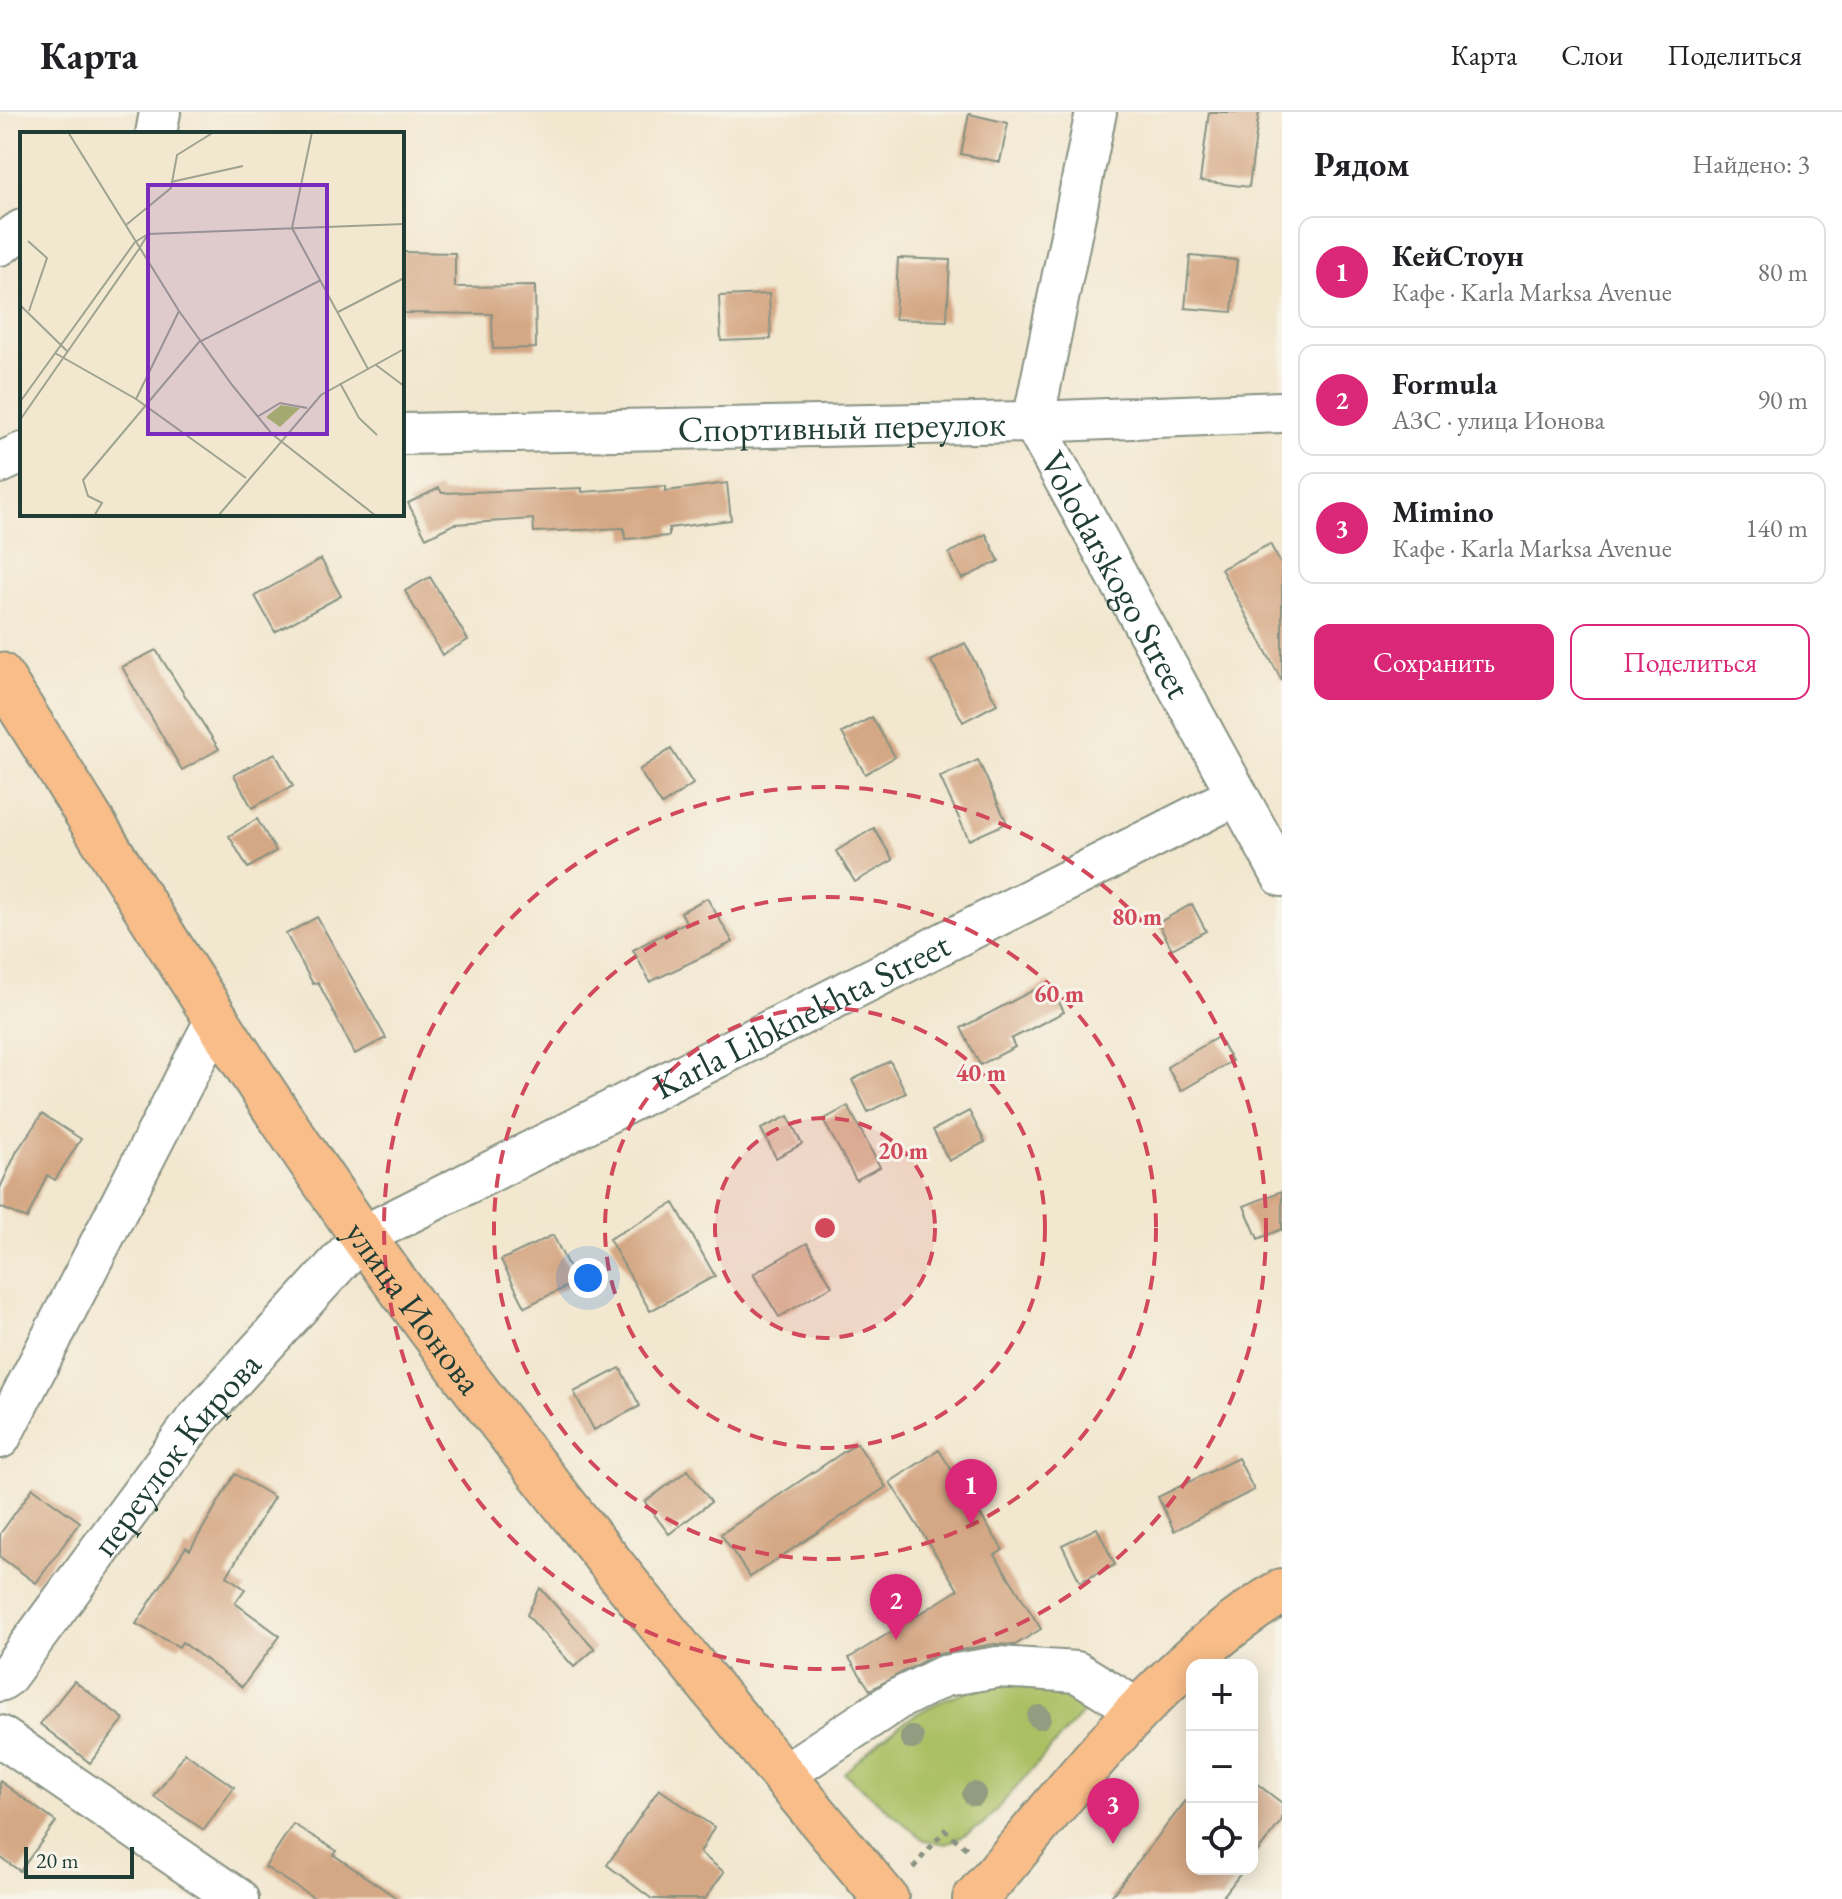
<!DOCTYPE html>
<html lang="ru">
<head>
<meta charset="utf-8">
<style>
  body { margin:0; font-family:"EB Garamond",serif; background:#f2f2f2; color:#202124 }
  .controls { position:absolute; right:24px; bottom:24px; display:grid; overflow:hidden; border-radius:16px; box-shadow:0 4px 20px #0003 }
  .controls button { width:72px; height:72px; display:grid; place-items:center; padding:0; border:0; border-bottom:2px solid #e0e0e0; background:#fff; color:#202124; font:40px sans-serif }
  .scale { position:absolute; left:24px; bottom:20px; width:110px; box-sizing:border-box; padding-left:8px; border:4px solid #1f3d34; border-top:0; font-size:22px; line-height:28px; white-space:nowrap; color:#1f3d34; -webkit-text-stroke:6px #f7f3e8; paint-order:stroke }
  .you { position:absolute; left:588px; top:1166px; width:28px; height:28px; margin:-20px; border:6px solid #fff; border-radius:50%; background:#1a73e8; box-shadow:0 0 0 12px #1a73e833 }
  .badge { display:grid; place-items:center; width:52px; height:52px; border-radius:50%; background:#db2777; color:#fff; font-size:26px; font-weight:700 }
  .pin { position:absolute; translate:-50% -66px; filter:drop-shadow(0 2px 4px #0008) }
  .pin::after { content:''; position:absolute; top:42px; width:28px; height:24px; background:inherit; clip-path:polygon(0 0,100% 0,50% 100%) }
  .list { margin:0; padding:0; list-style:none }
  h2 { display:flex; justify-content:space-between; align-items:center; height:104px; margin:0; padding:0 32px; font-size:34px }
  h2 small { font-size:26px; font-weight:400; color:#757577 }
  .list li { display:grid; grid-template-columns:52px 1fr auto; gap:24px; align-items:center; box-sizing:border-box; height:112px; margin:0 16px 16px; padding:0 16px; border:2px solid #e0e0e0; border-radius:16px }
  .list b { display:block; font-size:30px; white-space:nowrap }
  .list p { margin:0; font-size:26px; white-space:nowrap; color:#757577 }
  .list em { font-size:26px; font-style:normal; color:#757577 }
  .actions { display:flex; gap:16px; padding:24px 32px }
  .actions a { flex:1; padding:18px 0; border:2px solid #db2777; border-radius:16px; text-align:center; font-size:28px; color:#db2777 }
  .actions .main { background:#db2777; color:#fff }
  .icon { flex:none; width:44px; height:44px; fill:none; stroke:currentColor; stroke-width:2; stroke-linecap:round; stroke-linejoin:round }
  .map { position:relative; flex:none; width:1282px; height:1787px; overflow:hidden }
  header { display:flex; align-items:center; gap:48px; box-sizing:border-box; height:112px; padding:0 40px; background:#fff; border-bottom:2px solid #e0e0e0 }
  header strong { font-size:38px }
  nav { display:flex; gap:44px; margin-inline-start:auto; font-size:28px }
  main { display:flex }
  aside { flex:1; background:#fff }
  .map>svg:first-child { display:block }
</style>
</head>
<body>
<header>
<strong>Карта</strong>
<nav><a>Карта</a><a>Слои</a><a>Поделиться</a></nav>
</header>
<main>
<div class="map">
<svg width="1282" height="1787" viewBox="0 0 1282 1787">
  <rect width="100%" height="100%" fill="#f7f3e8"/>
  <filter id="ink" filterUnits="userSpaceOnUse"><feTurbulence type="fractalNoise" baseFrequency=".0125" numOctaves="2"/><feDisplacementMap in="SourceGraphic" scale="16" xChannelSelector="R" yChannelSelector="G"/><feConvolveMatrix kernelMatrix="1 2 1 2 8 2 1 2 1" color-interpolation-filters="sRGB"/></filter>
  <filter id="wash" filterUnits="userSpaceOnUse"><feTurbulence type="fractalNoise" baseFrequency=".006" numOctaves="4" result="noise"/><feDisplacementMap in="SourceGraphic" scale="32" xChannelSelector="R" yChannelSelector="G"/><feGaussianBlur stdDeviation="1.8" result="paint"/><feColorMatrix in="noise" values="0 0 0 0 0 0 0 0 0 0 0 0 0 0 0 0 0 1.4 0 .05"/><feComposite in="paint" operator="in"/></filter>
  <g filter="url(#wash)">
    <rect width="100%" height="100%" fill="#f2e7cf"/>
    <path fill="#abbf64" stroke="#657e4c" stroke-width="2" d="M997,1570L1059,1577L1085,1598L983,1713L947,1732L924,1728L844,1661C896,1612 926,1588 997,1570Z"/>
    <g id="blocks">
      <path fill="#d5a885" d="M1209,0H1259L1249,75L1200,69Z
        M969,2L1008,11L1000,50L961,42Z
        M402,140L455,141V175L535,174L536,236L493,237L492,202L402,201Z
        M1190,144L1237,148L1232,200L1185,196Z
        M898,146L950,148L947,209L895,207Z
        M769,182L771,227L721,229L719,184Z
        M727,371L731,408L669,416V424L625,427L624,416L534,420L533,407L454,412L426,426L408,391L439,376L442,381L582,376V380L666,374V379Z
        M986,422L999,449L962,467L949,441Z
        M1270,432L1282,454V569L1221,457Z
        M321,447L341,484L275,520L255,484Z
        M430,465L468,528L442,543L405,479Z
        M965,531L997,592L963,610L931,549Z
        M156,538L219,637L182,658L122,555Z
        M872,605L895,645L865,662L842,621Z
        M671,637L693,672L662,693L639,658Z
        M275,641L293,674L252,696L234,663Z
        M978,648L1007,711L969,728L940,665Z
        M257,707L276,739L248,756L229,724Z
        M874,716L893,748L855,770L836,739Z
        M707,786L733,830L650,870L633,838L686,810L681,800Z
        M1192,792L1206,819L1172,837L1158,811Z
        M317,805L386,926L355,942L318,870L313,872L286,822Z
        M1049,870L1064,900L1011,927L1015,935L980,953L961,916Z
        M1218,925L1232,949L1181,979L1167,955Z
        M890,949L906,981L868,1000L852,968Z
        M848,994L880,1055L856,1068L823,1008Z
        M969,999L985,1030L949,1049L933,1018Z
        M42,1002L81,1027L55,1068L47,1063L27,1107L0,1095V1076L17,1039Z
        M788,1004L802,1032L776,1046L761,1017Z
        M1282,1079V1117L1258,1127L1244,1094Z
        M674,1091L715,1164L650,1199L609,1127Z
        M553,1123L576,1170L525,1195L501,1148Z
        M807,1131L832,1174L779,1205L753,1162Z
        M620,1256L640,1294L594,1318L574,1280Z
        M857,1331L886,1375L750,1465L721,1422Z
        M939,1338L1003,1438L995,1443L1041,1517L1015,1533L994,1532L934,1543L870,1578L849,1546L958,1478L890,1370Z
        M1238,1346L1254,1378L1174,1419L1158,1385Z
        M688,1358L711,1390L669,1422L645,1390Z
        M235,1362L274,1385L227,1464L245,1477L235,1491L280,1524L242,1575L182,1530L179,1535L136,1512L186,1435L190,1438Z
        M33,1376L80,1410L36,1471L0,1445V1422Z
        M1097,1416L1115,1453L1080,1470L1062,1433Z
        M540,1476L595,1537L574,1555L527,1503Z
        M74,1569L124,1607L90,1651L40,1612Z
        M185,1641L234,1675L204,1718L154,1685Z
        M1252,1668L1282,1691V1708L1252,1747Z
        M0,1669L56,1710L20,1759L0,1745Z
        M659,1677L714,1715L700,1741L724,1760L705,1787H652L607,1753Z
        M1192,1681V1757H1244L1221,1787H1109Z
        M293,1712L337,1739L334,1743L398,1787H316L265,1755Z"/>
    </g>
  </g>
  <g filter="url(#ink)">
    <use href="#blocks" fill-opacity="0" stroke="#889282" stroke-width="2"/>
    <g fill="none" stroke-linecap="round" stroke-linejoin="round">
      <g stroke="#889282" stroke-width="44">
        <g id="minor">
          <path id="s1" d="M1096,0L1033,310L1282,764"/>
          <path d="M156,22L160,0"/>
          <path d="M0,133L22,118"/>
          <path id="s2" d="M402,322L1033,310L1282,300"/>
          <path d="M0,351L22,341"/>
          <path d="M0,1326L217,905"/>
          <path id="s3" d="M0,1569L6,1565L195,1309L363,1124L1237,683"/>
          <path d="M0,1624L238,1787"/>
          <path d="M783,1663L898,1587L944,1564L998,1555L1077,1560L1139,1598"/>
        </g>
      </g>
      <g stroke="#889282" stroke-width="48">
        <g id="major">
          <path id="s4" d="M0,563C119,751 234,944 363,1125C527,1354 706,1571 886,1787"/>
          <path d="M975,1787C1070,1679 1158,1554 1282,1479"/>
        </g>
      </g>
      <path stroke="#889282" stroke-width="5" stroke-dasharray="6 6" stroke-linecap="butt" d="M913,1756L945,1718L967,1737"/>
      <use href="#minor" stroke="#fff" stroke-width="40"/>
      <use href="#major" stroke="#f8bd89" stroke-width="44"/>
    </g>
    <g fill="#919c80">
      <circle cx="1039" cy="1605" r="12"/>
      <circle cx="912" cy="1626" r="12"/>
      <circle cx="974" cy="1682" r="12"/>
    </g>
  </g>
  <circle cx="825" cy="1116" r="110" fill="#d1495b" fill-opacity=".12"/>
  <g fill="none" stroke="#d1495b" stroke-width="4" stroke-dasharray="14 10">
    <circle cx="825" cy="1116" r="110"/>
    <circle cx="825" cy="1116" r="220"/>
    <circle cx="825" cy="1116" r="331"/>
    <circle cx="825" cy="1116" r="441"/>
  </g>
  <g text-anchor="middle" stroke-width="6" stroke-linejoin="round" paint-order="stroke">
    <g font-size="36" fill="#1f3d34" stroke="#f7f3e8">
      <text dy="13" stroke="none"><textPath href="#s2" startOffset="440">Спортивный переулок</textPath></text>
      <text dy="13" stroke="none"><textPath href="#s1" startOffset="490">Volodarskogo Street</textPath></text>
      <text dy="13" stroke="none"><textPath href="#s3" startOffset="1066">Karla Libknekhta Street</textPath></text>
      <text dy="13" stroke="none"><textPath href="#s4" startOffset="756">улица Ионова</textPath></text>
      <text dy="13" stroke="none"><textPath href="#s3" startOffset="288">переулок Кирова</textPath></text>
    </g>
  </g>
  <g transform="translate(20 20)">
    <rect width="384" height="384" fill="#f2e7cf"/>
    <path d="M261,273L280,276L260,295L246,285Z" fill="#abbf64"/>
    <path fill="none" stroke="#9ea391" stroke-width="2" d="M48,0L159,179L212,253L252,302L356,384M292,0L272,96L348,237M151,50L223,34M106,93L151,56L157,23L194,0M128,102L384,92M8,109L27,126L9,179M115,110L128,102L119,117M0,173L47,219M318,180L384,146M35,221L116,267L226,346M356,233L384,254M320,251L339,286L357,303M116,267L159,179M0,270L115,110M237,285L260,271L287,276M0,288L119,117M74,384L82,371L68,364L63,348L179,210L301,148M198,384L301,263L384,217"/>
    <path fill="#7b2cbf" fill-opacity="0.15" stroke="#7b2cbf" stroke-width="4" d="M128,53H307V302H128Z"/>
    <rect width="384" height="384" fill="none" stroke="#1f3d34" stroke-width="4"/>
  </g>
  <circle cx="825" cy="1116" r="12" fill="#d1495b" stroke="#f7f3e8" stroke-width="4"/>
  <g font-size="24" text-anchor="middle" font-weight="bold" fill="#d1495b" stroke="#f7f3e8" stroke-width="6" stroke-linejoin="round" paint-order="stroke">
    <text x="1137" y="813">80 m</text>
    <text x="1059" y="890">60 m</text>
    <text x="981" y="969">40 m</text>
    <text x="903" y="1047">20 m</text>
  </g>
</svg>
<div class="controls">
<button>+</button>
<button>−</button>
<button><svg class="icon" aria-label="locate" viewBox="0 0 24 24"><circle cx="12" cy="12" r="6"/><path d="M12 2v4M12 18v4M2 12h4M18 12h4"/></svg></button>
</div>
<div class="scale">20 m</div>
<div class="you"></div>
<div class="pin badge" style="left:971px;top:1413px">1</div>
<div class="pin badge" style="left:896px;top:1528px">2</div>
<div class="pin badge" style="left:1113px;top:1732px">3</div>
</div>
<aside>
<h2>Рядом<small>Найдено: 3</small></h2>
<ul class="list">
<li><span class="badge">1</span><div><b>КейСтоун</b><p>Кафе · Karla Marksa Avenue</p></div><em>80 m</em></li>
<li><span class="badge">2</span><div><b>Formula</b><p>АЗС · улица Ионова</p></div><em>90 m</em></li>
<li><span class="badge">3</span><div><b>Mimino</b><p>Кафе · Karla Marksa Avenue</p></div><em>140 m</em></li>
</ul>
<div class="actions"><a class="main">Сохранить</a><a>Поделиться</a></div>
</aside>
</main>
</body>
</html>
